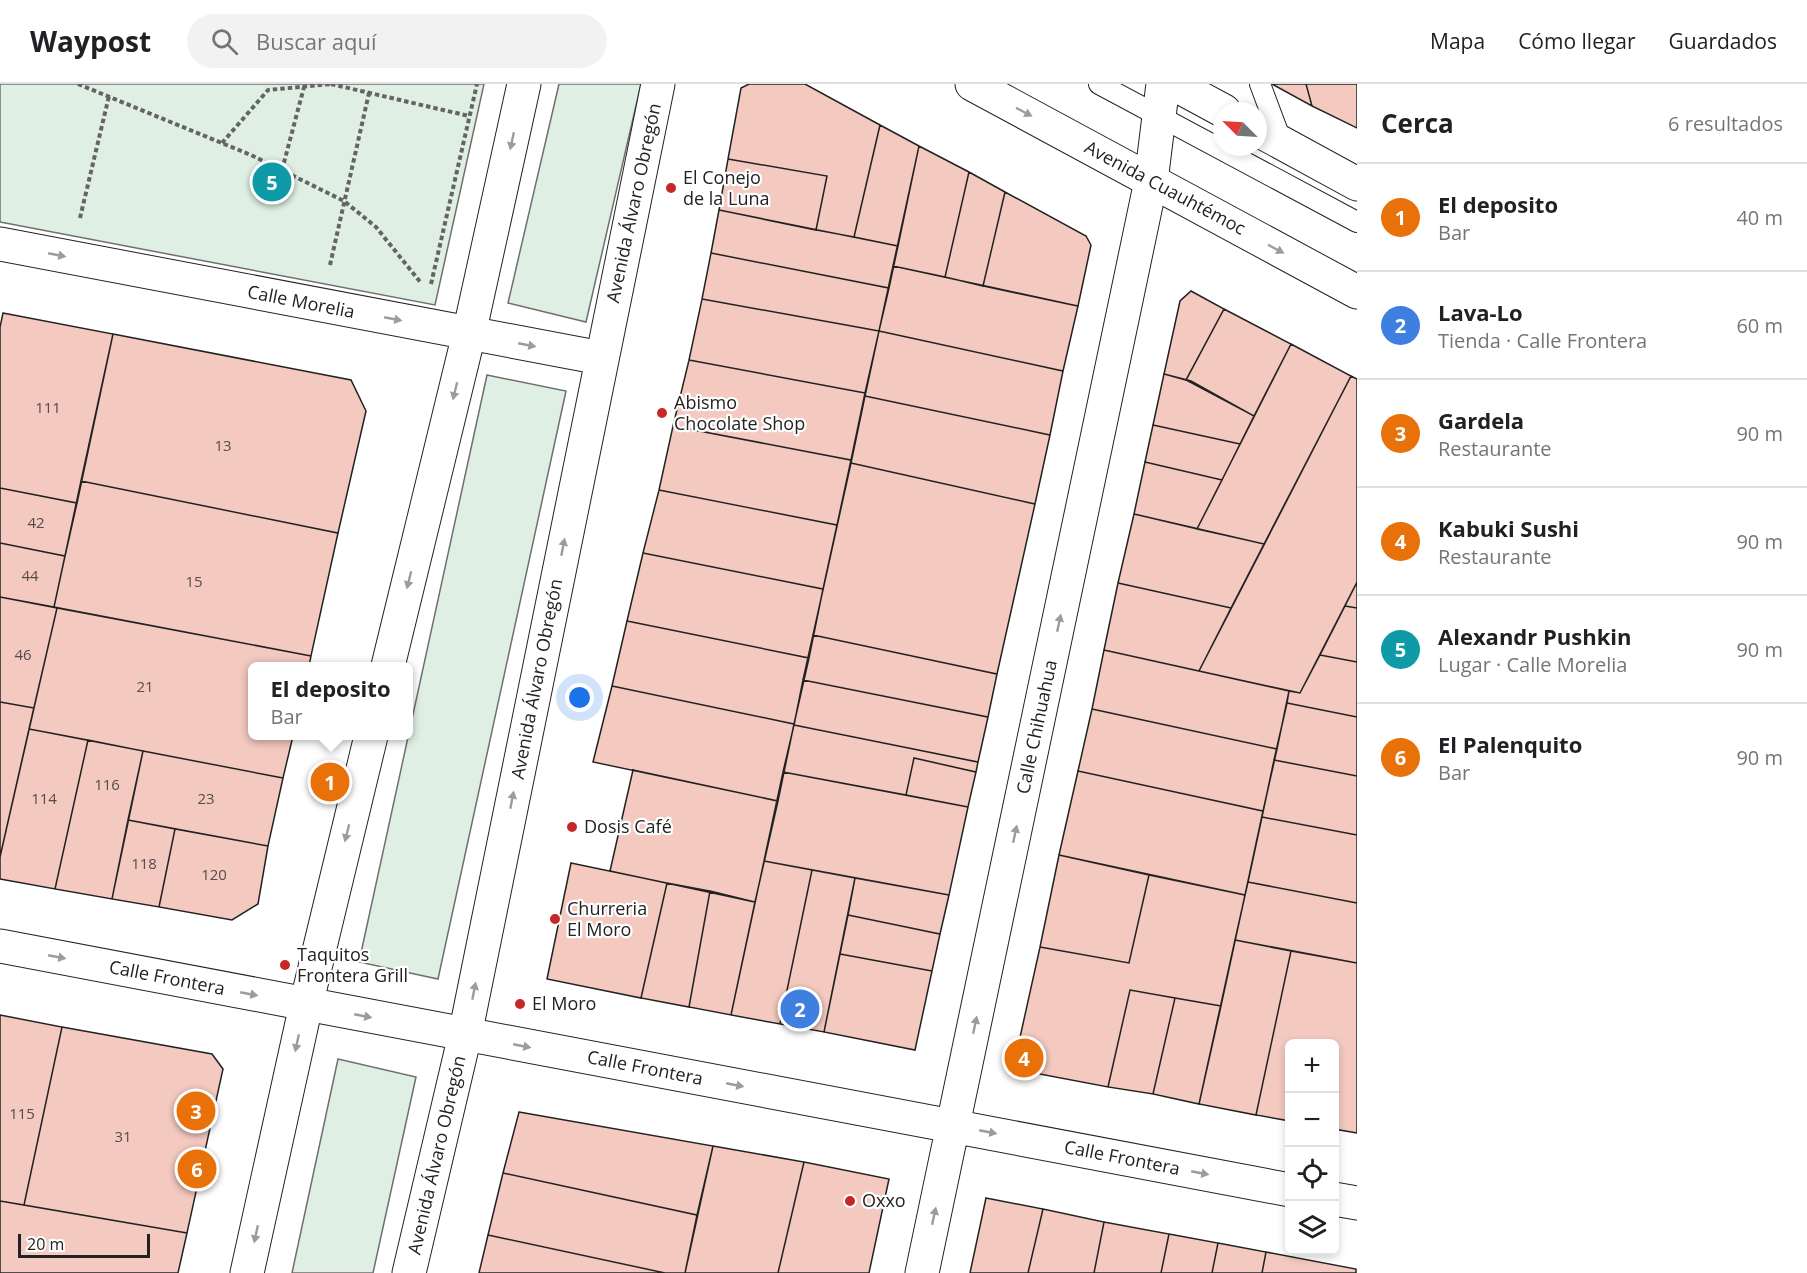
<!DOCTYPE html>
<html lang="es">
<head>
<meta charset="utf-8">
<style>
  body { margin:0; font-family:"Open Sans",sans-serif; background:#f2f2f2; color:#202124 }
  .controls { position:absolute; right:18px; bottom:18px; display:grid; overflow:hidden; border-radius:9px; box-shadow:0 3px 9px #0003 }
  .controls button { width:54px; height:54px; display:grid; place-items:center; padding:0; border:0; border-bottom:2px solid #e0e0e0; background:#fff; color:#202124; font:30px sans-serif }
  .compass { position:absolute; left:1213px; top:18px; width:54px; height:54px; border-radius:50%; background:#fff; box-shadow:0 3px 9px #0003; rotate:294deg }
  .scale { position:absolute; left:18px; bottom:15px; width:132px; box-sizing:border-box; padding-left:6px; border:3px solid #222; border-top:0; font-size:16px; line-height:21px; white-space:nowrap; color:#222; -webkit-text-stroke:4px #fff; paint-order:stroke }
  .you { position:absolute; left:580px; top:614px; width:21px; height:21px; margin:-15px; border:4px solid #fff; border-radius:50%; background:#1a73e8; box-shadow:0 0 0 9px #1a73e833 }
  .badge { display:grid; place-items:center; width:39px; height:39px; border-radius:50%; background:#111827; color:#fff; font-size:20px; font-weight:700 }
  .pin { position:absolute; translate:-50% -50%; border:3px solid #fff; box-shadow:0 2px 6px #0006 }
  .popup { position:absolute; left:248px; top:578px; width:165px; height:78px; box-sizing:border-box; display:grid; place-content:center; border-radius:9px; background:#fff; filter:drop-shadow(0 2px 4px #0005); font-size:20px; white-space:nowrap; color:#757577 }
  .popup b { font-size:22px; color:#202124 }
  .popup::after { content:''; position:absolute; left:50%; top:100%; margin-left:-12px; border:12px solid transparent; border-top-color:#fff }
  .list { margin:0; padding:0; list-style:none }
  h2 { display:flex; justify-content:space-between; align-items:center; height:78px; margin:0; padding:0 24px; font-size:26px }
  h2 small { font-size:20px; font-weight:400; color:#757577 }
  .list li { display:grid; grid-template-columns:39px 1fr auto; gap:18px; align-items:center; box-sizing:border-box; height:108px; padding:0 24px; border-top:2px solid #e0e0e0 }
  .list b { display:block; font-size:22px; white-space:nowrap }
  .list p { margin:0; font-size:20px; white-space:nowrap; color:#757577 }
  .list em { font-size:20px; font-style:normal; color:#757577 }
  .icon { flex:none; width:33px; height:33px; fill:none; stroke:currentColor; stroke-width:2; stroke-linecap:round; stroke-linejoin:round }
  .map { position:relative; flex:none; width:1357px; height:1189px; overflow:hidden }
  header { display:flex; align-items:center; gap:36px; box-sizing:border-box; height:84px; padding:0 30px; background:#fff; border-bottom:2px solid #e0e0e0 }
  header strong { font-size:28px }
  nav { display:flex; gap:33px; margin-inline-start:auto; font-size:21px }
  .search { width:420px; height:54px; background:#f2f2f2; display:flex; align-items:center; gap:15px; box-sizing:border-box; padding:0 21px; border-radius:33px; color:#757577; font-size:22px }
  main { display:flex }
  aside { flex:1; background:#fff }
  .map>svg:first-child { display:block }
</style>
</head>
<body>
<header>
<strong>Waypost</strong>
<div class="search"><svg class="icon" aria-label="search" viewBox="0 0 24 24"><circle cx="10" cy="10" r="6"/><path d="M15 15l6 6"/></svg>Buscar aquí</div>
<nav><a>Mapa</a><a>Cómo llegar</a><a>Guardados</a></nav>
</header>
<main>
<div class="map">
<svg width="1357" height="1189" viewBox="0 0 1357 1189">
  <rect width="100%" height="100%" fill="#fff"/>
  <path fill="#e0efe3" stroke="#6f6f6f" stroke-width="1.5" d="M0,0H484L435,221L0,138Z
    M559,0H641L586,238L508,219Z
    M487,291L566,307L438,895L359,878Z
    M338,975L416,993L373,1189H292Z"/>
  <path fill="#f3c9c0" stroke="#222" stroke-width="1.5" d="M749,0H805L880,41L854,153L816,146L827,92L728,75L741,4Z
    M1272,0H1306L1312,22Z
    M1306,0H1357V44L1312,22Z
    M880,41L919,62L898,162L854,153Z
    M919,62L969,88L945,193L893,182Z
    M728,75L827,92L816,146L719,126Z
    M969,88L1005,108L983,202L945,193Z
    M1005,108L1086,152L1091,161L1078,222L983,202Z
    M719,126L898,162L889,204L711,169Z
    M711,169L889,204L879,247L702,215Z
    M893,182L1078,222L1063,287L879,247Z
    M1191,207L1224,225L1186,296L1164,290L1180,217Z
    M702,215L879,247L865,309L689,276Z
    M1224,225L1291,260L1254,332L1186,296Z
    M3,229L113,250L77,419L0,404V243Z
    M879,247L1063,287L1050,351L865,312Z
    M113,250L351,296L366,327L338,449L81,397Z
    M1291,260L1351,292L1264,460L1197,445Z
    M689,276L865,309L851,376L673,342Z
    M1164,290L1191,297L1254,332L1240,360L1153,341Z
    M1351,292L1357,295V498L1300,609L1199,587Z
    M865,312L1050,351L1035,420L851,379Z
    M1153,341L1240,360L1222,396L1145,378Z
    M673,342L851,376L837,441L659,406Z
    M1145,378L1222,396L1197,445L1134,430Z
    M851,379L1035,420L997,590L813,551Z
    M81,397L338,449L311,572L54,523Z
    M0,404L77,419L65,472L0,459Z
    M659,406L837,441L823,505L643,469Z
    M1134,430L1264,460L1231,524L1118,499Z
    M0,459L65,472L54,523L0,513Z
    M643,469L823,505L809,574L627,537Z
    M1357,498V524L1345,522Z
    M1118,499L1231,524L1199,587L1104,566Z
    M0,513L57,524L34,624L0,618Z
    M1345,522L1357,524V578L1320,571Z
    M57,524L311,572L309,582H252V652H293L283,694L29,645Z
    M627,537L809,574L794,640L612,602Z
    M813,551L997,590L988,633L803,596Z
    M1104,566L1289,607L1277,665L1092,625Z
    M1320,571L1357,578V633L1287,619L1289,607L1300,609Z
    M803,596L988,633L978,678L794,641Z
    M612,602L794,640L778,717L593,678Z
    M0,618L34,624L0,773Z
    M1287,619L1357,633V692L1274,676Z
    M1092,625L1277,665L1263,727L1078,687Z
    M794,641L978,678L976,688L914,674L906,711L783,688Z
    M29,645L88,656L55,805L0,795V773Z
    M88,656L143,667L112,815L55,805Z
    M143,667L283,694L268,762L128,736Z
    M914,674L976,688L968,723L906,711Z
    M1274,676L1357,692V751L1262,733Z
    M633,686L778,717L755,818L610,787Z
    M1078,687L1263,727L1245,811L1059,771Z
    M783,688L968,723L949,811L764,777Z
    M1262,733L1357,751V819L1248,798Z
    M128,736L175,745L159,823L112,815Z
    M175,745L268,762L258,820L232,836L159,823Z
    M1059,771L1149,791L1129,879L1040,863Z
    M764,777L812,786L780,940L731,931Z
    M571,779L667,799L641,914L547,895Z
    M812,786L855,794L824,948L780,940Z
    M1149,791L1245,811L1221,922L1130,906L1108,1003L1013,985L1040,863L1129,879Z
    M855,794L949,811L940,850L848,831Z
    M1248,798L1357,819V879L1235,856Z
    M667,799L710,807L689,923L641,914Z
    M710,807L755,818L731,931L689,923Z
    M848,831L940,850L932,887L840,870Z
    M1235,856L1291,867L1256,1031L1199,1020Z
    M1291,867L1357,879V1049L1334,1045V960H1290V1037L1256,1031Z
    M840,870L932,887L915,966L824,948Z
    M1130,906L1175,914L1153,1010L1108,1003Z
    M1175,914L1221,922L1199,1020L1153,1010Z
    M0,931L62,943L24,1121L0,1117Z
    M62,943L212,970L223,985L187,1149L24,1121Z
    M519,1028L713,1062L697,1131L503,1089Z
    M713,1062L804,1078L778,1189H685Z
    M804,1078L889,1095L869,1189H778Z
    M503,1089L697,1131L685,1189H665L488,1151Z
    M986,1114L1043,1125L1028,1189H970Z
    M0,1117L187,1149L178,1189H0Z
    M1043,1125L1104,1138L1094,1189H1028Z
    M1104,1138L1169,1150L1161,1189H1094Z
    M1169,1150L1218,1159L1212,1189H1161Z
    M488,1151L665,1189H479Z
    M1218,1159L1266,1168L1262,1189H1212Z
    M1266,1168L1356,1185V1189H1262Z"/>
  <g fill="none" stroke-linecap="round" stroke-linejoin="round">
    <g stroke="#222" stroke-width="22">
      <path id="service" d="M1099,0L1357,138
        M1260,0L1282,59"/>
    </g>
    <g stroke="#222" stroke-width="35">
      <path id="minor" d="M0,160L601,274
        M0,862L1290,1106
        M1334,1115L1357,1119
        M922,1189L1151,97L1163,0"/>
    </g>
    <g stroke="#222" stroke-width="35">
      <path id="secondary" d="M388,582L469,250L524,0
        M247,1189L306,921L371,652
        M409,1189L465,951L658,0"/>
    </g>
    <g stroke="#222" stroke-width="35">
      <path id="primary" d="M972,0L1357,208
        M1174,0L1224,27
        M1258,46L1357,100"/>
    </g>
    <path stroke="#646464" stroke-width="4" stroke-dasharray="4.5 3" stroke-linecap="butt" d="M78,0L251,71L344,117L376,143L421,199
      M331,0L469,32
      M222,59L268,6L331,0
      M282,86L304,3
      M80,134L109,12
      M330,181L369,9
      M431,200L477,0"/>
    <use href="#service" stroke="#fff" stroke-width="20"/>
    <use href="#minor" stroke="#fff" stroke-width="33"/>
    <use href="#secondary" stroke="#fff" stroke-width="33"/>
    <use href="#primary" stroke="#fff" stroke-width="33"/>
  </g>
  <defs><path id="oneway-solid" d="M-6-.8H1V-3.2L6.5 0L1 3.2V.8H-6Z" transform="scale(1.5)"/></defs>
  <g fill="#9c9c9c">
    <use href="#oneway-solid" transform="translate(1024 28) rotate(28)"/>
    <use href="#oneway-solid" transform="translate(512 57) rotate(102)"/>
    <use href="#oneway-solid" transform="translate(1276 165) rotate(28)"/>
    <use href="#oneway-solid" transform="translate(57 171) rotate(11)"/>
    <use href="#oneway-solid" transform="translate(393 235) rotate(11)"/>
    <use href="#oneway-solid" transform="translate(527 261) rotate(11)"/>
    <use href="#oneway-solid" transform="translate(455 307) rotate(104)"/>
    <use href="#oneway-solid" transform="translate(563 463) rotate(-79)"/>
    <use href="#oneway-solid" transform="translate(409 496) rotate(104)"/>
    <use href="#oneway-solid" transform="translate(1059 539) rotate(-78)"/>
    <use href="#oneway-solid" transform="translate(512 716) rotate(-79)"/>
    <use href="#oneway-solid" transform="translate(347 749) rotate(104)"/>
    <use href="#oneway-solid" transform="translate(1015 750) rotate(-78)"/>
    <use href="#oneway-solid" transform="translate(57 873) rotate(11)"/>
    <use href="#oneway-solid" transform="translate(474 907) rotate(-79)"/>
    <use href="#oneway-solid" transform="translate(249 910) rotate(11)"/>
    <use href="#oneway-solid" transform="translate(363 932) rotate(11)"/>
    <use href="#oneway-solid" transform="translate(975 941) rotate(-78)"/>
    <use href="#oneway-solid" transform="translate(297 959) rotate(102)"/>
    <use href="#oneway-solid" transform="translate(522 962) rotate(11)"/>
    <use href="#oneway-solid" transform="translate(735 1001) rotate(11)"/>
    <use href="#oneway-solid" transform="translate(988 1048) rotate(11)"/>
    <use href="#oneway-solid" transform="translate(1200 1089) rotate(11)"/>
    <use href="#oneway-solid" transform="translate(934 1132) rotate(-78)"/>
    <use href="#oneway-solid" transform="translate(256 1150) rotate(102)"/>
  </g>
  <g fill="#c62828" stroke="#fff" stroke-width="2">
    <circle cx="671" cy="104" r="6"/>
    <circle cx="662" cy="329" r="6"/>
    <circle cx="572" cy="743" r="6"/>
    <circle cx="555" cy="835" r="6"/>
    <circle cx="285" cy="881" r="6"/>
    <circle cx="520" cy="920" r="6"/>
    <circle cx="850" cy="1117" r="6"/>
  </g>
  <g text-anchor="middle" stroke-width="4.5" stroke-linejoin="round" paint-order="stroke">
    <g font-size="15" fill="#564c4a">
      <text x="48" y="329">111</text>
      <text x="223" y="367">13</text>
      <text x="36" y="444">42</text>
      <text x="30" y="497">44</text>
      <text x="194" y="503">15</text>
      <text x="23" y="576">46</text>
      <text x="145" y="608">21</text>
      <text x="107" y="706">116</text>
      <text x="44" y="720">114</text>
      <text x="206" y="720">23</text>
      <text x="144" y="785">118</text>
      <text x="214" y="796">120</text>
      <text x="22" y="1035">115</text>
      <text x="123" y="1058">31</text>
    </g>
    <g font-size="18" fill="#222" stroke="#fff" text-anchor="start">
      <text x="683" y="100">El Conejo<tspan x="683" dy="21">de la Luna</tspan></text>
      <text x="674" y="325">Abismo<tspan x="674" dy="21">Chocolate Shop</tspan></text>
      <text x="584" y="749">Dosis Café</text>
      <text x="567" y="831">Churreria<tspan x="567" dy="21">El Moro</tspan></text>
      <text x="297" y="877">Taquitos<tspan x="297" dy="21">Frontera Grill</tspan></text>
      <text x="532" y="926">El Moro</text>
      <text x="862" y="1123">Oxxo</text>
    </g>
    <g font-size="18" fill="#222" stroke="#fff">
      <text transform="translate(1165 104) rotate(28)" y="6">Avenida Cuauhtémoc</text>
      <text transform="translate(634 119) rotate(-78)" y="6">Avenida Álvaro Obregón</text>
      <text transform="translate(301 218) rotate(11)" y="6">Calle Morelia</text>
      <text transform="translate(537 595) rotate(-79)" y="6">Avenida Álvaro Obregón</text>
      <text transform="translate(1037 643) rotate(-78)" y="6">Calle Chihuahua</text>
      <text transform="translate(167 894) rotate(11)" y="6">Calle Frontera</text>
      <text transform="translate(645 984) rotate(11)" y="6">Calle Frontera</text>
      <text transform="translate(437 1071) rotate(-77)" y="6">Avenida Álvaro Obregón</text>
      <text transform="translate(1122 1074) rotate(11)" y="6">Calle Frontera</text>
    </g>
  </g>
</svg>
<div class="controls">
<button>+</button>
<button>−</button>
<button><svg class="icon" aria-label="locate" viewBox="0 0 24 24"><circle cx="12" cy="12" r="6"/><path d="M12 2v4M12 18v4M2 12h4M18 12h4"/></svg></button>
<button><svg class="icon" aria-label="layers" viewBox="0 0 24 24"><path d="M12 4l9 5-9 5-9-5zM3 14l9 5 9-5"/></svg></button>
</div>
<svg class="compass" viewBox="-18 -18 36 36"><path d="M0-13l5 13h-10z" fill="#e53935"/><path d="M0 13l5-13h-10z" fill="#757577"/></svg>
<div class="scale">20 m</div>
<div class="you"></div>
<div class="pin badge" style="left:330px;top:698px;background:#e8710a">1</div>
<div class="popup"><b>El deposito</b>Bar</div>
<div class="pin badge" style="left:800px;top:925px;background:#3f7fe0">2</div>
<div class="pin badge" style="left:196px;top:1027px;background:#e8710a">3</div>
<div class="pin badge" style="left:1024px;top:974px;background:#e8710a">4</div>
<div class="pin badge" style="left:272px;top:98px;background:#0f9aa8">5</div>
<div class="pin badge" style="left:197px;top:1085px;background:#e8710a">6</div>
</div>
<aside>
<h2>Cerca<small>6 resultados</small></h2>
<ul class="list">
<li><span class="badge" style="background:#e8710a">1</span><div><b>El deposito</b><p>Bar</p></div><em>40 m</em></li>
<li><span class="badge" style="background:#3f7fe0">2</span><div><b>Lava-Lo</b><p>Tienda · Calle Frontera</p></div><em>60 m</em></li>
<li><span class="badge" style="background:#e8710a">3</span><div><b>Gardela</b><p>Restaurante</p></div><em>90 m</em></li>
<li><span class="badge" style="background:#e8710a">4</span><div><b>Kabuki Sushi</b><p>Restaurante</p></div><em>90 m</em></li>
<li><span class="badge" style="background:#0f9aa8">5</span><div><b>Alexandr Pushkin</b><p>Lugar · Calle Morelia</p></div><em>90 m</em></li>
<li><span class="badge" style="background:#e8710a">6</span><div><b>El Palenquito</b><p>Bar</p></div><em>90 m</em></li>
</ul>
</aside>
</main>
</body>
</html>
